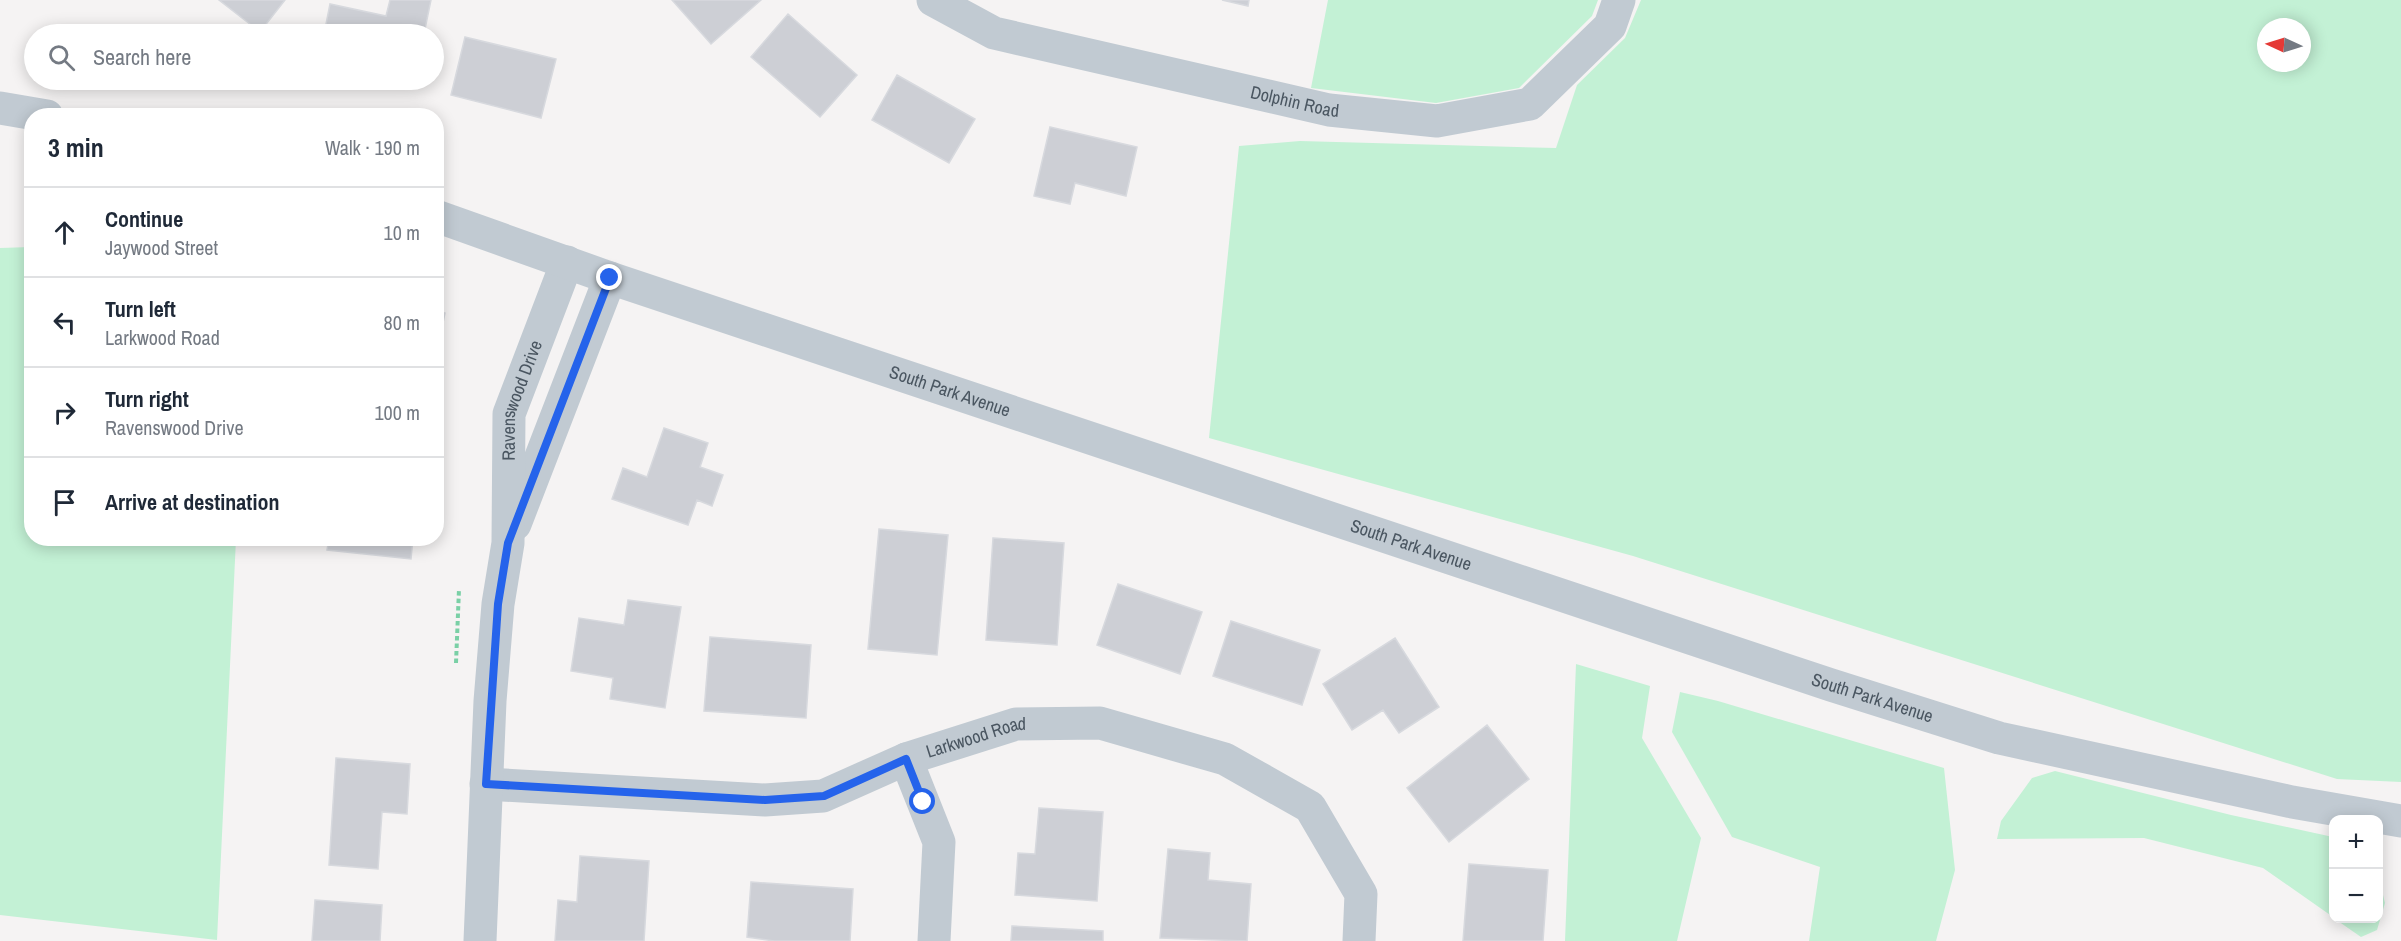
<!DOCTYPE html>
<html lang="en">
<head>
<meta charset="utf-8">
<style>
  body { margin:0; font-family:"Archivo Narrow",sans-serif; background:#f2f2f3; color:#1f2937 }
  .controls { position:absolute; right:18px; bottom:18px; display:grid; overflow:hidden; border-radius:12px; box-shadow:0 3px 15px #0003 }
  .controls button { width:54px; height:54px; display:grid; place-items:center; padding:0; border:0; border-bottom:2px solid #e0e1e3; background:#fff; color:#1f2937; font:30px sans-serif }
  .compass { position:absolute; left:2257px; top:18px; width:54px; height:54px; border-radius:50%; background:#fff; box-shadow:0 3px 15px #0003; rotate:274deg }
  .stop { position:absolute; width:18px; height:18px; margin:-14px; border:4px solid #2563eb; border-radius:50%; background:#fff }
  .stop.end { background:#2563eb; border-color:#fff; box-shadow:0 2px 6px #0008 }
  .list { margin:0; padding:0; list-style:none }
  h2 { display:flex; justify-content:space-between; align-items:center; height:78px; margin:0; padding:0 24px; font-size:26px }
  h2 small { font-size:20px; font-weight:400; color:#747a83 }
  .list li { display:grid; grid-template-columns:39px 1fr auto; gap:18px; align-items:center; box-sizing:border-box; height:90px; padding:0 24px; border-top:2px solid #e0e1e3 }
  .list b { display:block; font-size:22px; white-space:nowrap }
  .list p { margin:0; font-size:20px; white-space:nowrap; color:#747a83 }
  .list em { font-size:20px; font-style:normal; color:#747a83 }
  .icon { flex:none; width:33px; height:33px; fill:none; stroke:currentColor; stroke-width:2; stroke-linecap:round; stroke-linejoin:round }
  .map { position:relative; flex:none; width:2401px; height:941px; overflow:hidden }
  .search { position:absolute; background:#fff; box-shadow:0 3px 15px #0003; left:24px; top:24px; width:420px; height:66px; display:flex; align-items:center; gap:15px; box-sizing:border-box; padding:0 21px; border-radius:33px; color:#747a83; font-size:22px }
  .panel { position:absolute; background:#fff; box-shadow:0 3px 15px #0003; left:24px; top:108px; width:420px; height:438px; border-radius:24px }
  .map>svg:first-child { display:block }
</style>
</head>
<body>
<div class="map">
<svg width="2401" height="941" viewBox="0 0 2401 941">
  <rect width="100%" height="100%" fill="#f5f3f3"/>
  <path fill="#c3f1d5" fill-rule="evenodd" d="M1328,0H1598L1592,16L1519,88L1436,103L1311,88Z
    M1641,0H2401V782L2337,779L1633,556L1209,438L1239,146L1300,141L1556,148L1577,85L1625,38ZM2266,27H2302V63H2266Z
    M31,247L32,538L236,539L217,940L0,915V248Z
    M1576,664L1650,686L1642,738L1701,838L1677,941H1565Z
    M1680,692L1718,701L1944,768L1955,870L1936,941H1809L1820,867L1732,837L1672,732Z
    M2055,771L2231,815L2333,837V917L2263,868L2144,838L1997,839L2001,821L2032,778Z
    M2379,879L2385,903L2377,930L2361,937L2335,919L2378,918Z"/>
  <path fill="#cdcfd5" stroke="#d7d9de" stroke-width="1.5" d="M219,0H285L260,32Z
    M390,0H431L424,34H324L330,4L386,16Z
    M672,0H761L711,44Z
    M1222,0H1249L1248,6Z
    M788,14L857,75L820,117L751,57Z
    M465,37L556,59L541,118L451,95Z
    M897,75L975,119L949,163L872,120Z
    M1050,127L1137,147L1126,196L1075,183L1070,204L1034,196Z
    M436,311L445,313L436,356Z
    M664,428L708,443L700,467L723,475L712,506L697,500L688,525L612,499L623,468L647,477Z
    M879,529L948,535L937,655L868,649Z
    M329,538H413L411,559L327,550Z
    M993,538L1064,543L1057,645L986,640Z
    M1118,584L1202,612L1180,674L1097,645Z
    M628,600L681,607L665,708L610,699L613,678L571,671L579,618L624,625Z
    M1231,621L1320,650L1302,705L1213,676Z
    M710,637L811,645L806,718L704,711Z
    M1395,638L1439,707L1399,733L1383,710L1352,730L1323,684Z
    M1487,725L1529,779L1449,842L1407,788Z
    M336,758L410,764L407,814L382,812L378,869L329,865Z
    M1039,808L1103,812L1097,901L1015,895L1018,853L1035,854Z
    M1168,849L1210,853L1208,880L1251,884L1247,941L1160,938Z
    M580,856L649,861L644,941H555L558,900L577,902Z
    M1469,864L1548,870L1543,941H1463Z
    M751,882L853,889L850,941H774L747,937Z
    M315,900L382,905L380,941H312Z
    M1012,926L1103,931V941H1011Z"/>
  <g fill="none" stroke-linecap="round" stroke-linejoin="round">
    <path stroke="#7ad0a6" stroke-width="4" stroke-dasharray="4.5 3" stroke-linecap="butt" d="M456,663L459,589"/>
    <g stroke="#c1cad2" stroke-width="33">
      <path id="s1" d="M933,0L994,33L1329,110L1437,121L1530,104L1610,26L1619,0"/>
      <path d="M515,524L610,278"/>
      <path d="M906,759L939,842L934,941"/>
      <path id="s2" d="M486,784L765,800L823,796L906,759L1016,724L1100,723L1225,759L1310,807L1361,894L1359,941"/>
      <path id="s3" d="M480,941L490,701L498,604L508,543L509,414L567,262"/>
    </g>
    <g stroke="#c1cad2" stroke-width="33">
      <path d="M0,108L47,116"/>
      <path id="s4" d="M436,216L610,278L1831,685L1999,738L2292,802L2401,821"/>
    </g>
  </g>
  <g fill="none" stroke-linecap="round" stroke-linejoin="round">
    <path stroke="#2563eb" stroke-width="8" d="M610,278L508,543L498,604L486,784L765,800L824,796L906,759L923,802"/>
  </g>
  <g text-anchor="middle" stroke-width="5" stroke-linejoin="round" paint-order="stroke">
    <g font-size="18" fill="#4a5661" stroke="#fff">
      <text dy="6" stroke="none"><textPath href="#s1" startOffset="378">Dolphin Road</textPath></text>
      <text dy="6" stroke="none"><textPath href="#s4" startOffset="543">South Park Avenue</textPath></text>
      <text dy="6" stroke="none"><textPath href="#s3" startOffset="544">Ravenswood Drive</textPath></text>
      <text dy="6" stroke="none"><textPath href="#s4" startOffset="1029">South Park Avenue</textPath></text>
      <text dy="6" stroke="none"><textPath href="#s4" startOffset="1515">South Park Avenue</textPath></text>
      <text dy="6" stroke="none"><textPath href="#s2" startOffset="502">Larkwood Road</textPath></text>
    </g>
  </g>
</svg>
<div class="controls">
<button>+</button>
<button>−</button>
</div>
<svg class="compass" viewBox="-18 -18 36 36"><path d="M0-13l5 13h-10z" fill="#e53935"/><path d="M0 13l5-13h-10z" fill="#747a83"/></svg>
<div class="stop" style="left:923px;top:802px"></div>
<div class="stop end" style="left:610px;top:278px"></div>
<div class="search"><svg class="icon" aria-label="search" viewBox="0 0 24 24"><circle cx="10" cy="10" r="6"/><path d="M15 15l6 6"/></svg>Search here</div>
<section class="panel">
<h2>3 min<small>Walk · 190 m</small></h2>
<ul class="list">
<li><svg class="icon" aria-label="ahead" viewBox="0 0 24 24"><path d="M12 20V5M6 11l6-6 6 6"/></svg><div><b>Continue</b><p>Jaywood Street</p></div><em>10 m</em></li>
<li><svg class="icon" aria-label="left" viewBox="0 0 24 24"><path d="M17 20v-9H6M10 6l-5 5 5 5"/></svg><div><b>Turn left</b><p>Larkwood Road</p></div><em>80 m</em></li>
<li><svg class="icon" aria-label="right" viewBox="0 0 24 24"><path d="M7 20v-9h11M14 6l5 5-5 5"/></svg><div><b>Turn right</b><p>Ravenswood Drive</p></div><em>100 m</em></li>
<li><svg class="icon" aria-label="arrive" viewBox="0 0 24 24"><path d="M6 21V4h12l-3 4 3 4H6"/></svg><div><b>Arrive at destination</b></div></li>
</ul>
</section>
</div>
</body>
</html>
